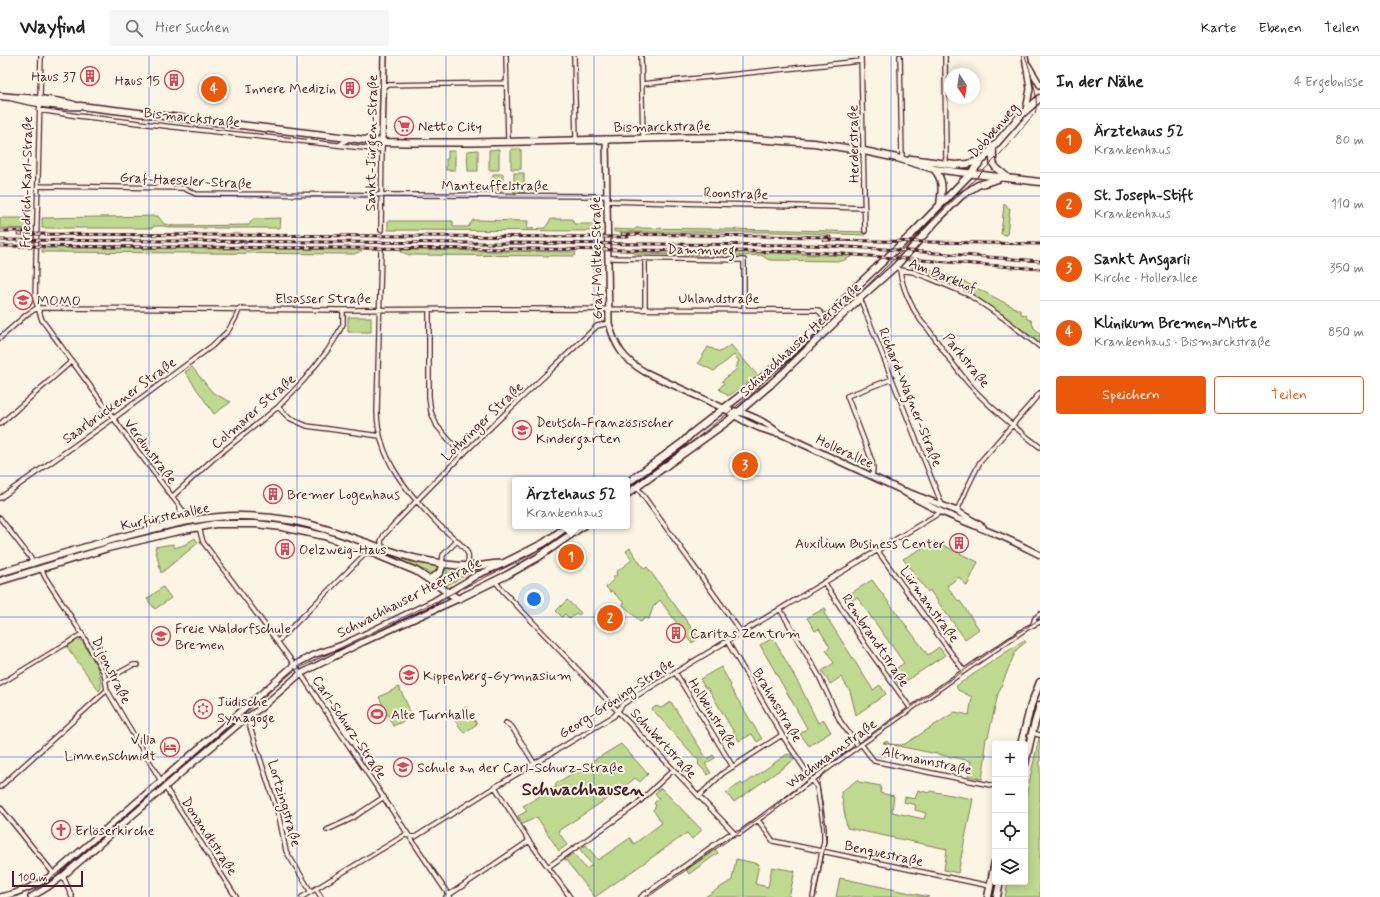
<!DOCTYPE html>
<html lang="de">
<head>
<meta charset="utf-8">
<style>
  body { margin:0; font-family:Mynerve,sans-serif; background:#f6f6f6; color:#222 }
  .controls { position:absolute; right:12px; bottom:12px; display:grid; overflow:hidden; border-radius:4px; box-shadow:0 2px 10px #0003 }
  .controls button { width:36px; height:36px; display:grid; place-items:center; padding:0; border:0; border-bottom:1px solid #e0e0e0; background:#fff; color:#222; font:20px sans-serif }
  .compass { position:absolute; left:944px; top:12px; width:36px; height:36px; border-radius:50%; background:#fff; box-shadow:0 2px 10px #0003; rotate:167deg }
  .scale { position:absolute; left:12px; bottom:10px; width:71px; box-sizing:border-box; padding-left:4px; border:2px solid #4a1f2b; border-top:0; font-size:11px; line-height:14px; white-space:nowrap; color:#4a1f2b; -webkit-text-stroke:3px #fcf5e5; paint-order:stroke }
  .you { position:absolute; left:534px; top:543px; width:14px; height:14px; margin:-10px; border:3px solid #fff; border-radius:50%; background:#1a73e8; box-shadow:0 0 0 6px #1a73e833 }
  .badge { display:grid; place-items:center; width:26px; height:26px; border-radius:50%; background:#ea580c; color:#fff; font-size:13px; font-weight:700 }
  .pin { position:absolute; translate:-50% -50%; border:2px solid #fff; box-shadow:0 1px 4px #0006 }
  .popup { position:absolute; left:512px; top:421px; width:118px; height:52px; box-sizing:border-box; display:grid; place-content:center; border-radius:4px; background:#fff; filter:drop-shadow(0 1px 3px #0005); font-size:13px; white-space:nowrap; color:#767676 }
  .popup b { font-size:15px; color:#222 }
  .popup::after { content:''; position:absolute; left:50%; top:100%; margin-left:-8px; border:8px solid transparent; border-top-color:#fff }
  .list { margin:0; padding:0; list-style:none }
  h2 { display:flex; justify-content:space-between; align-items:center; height:52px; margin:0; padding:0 16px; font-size:17px }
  h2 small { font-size:13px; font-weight:400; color:#767676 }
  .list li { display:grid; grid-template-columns:26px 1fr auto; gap:12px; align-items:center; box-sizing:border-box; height:64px; padding:0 16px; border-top:1px solid #e0e0e0 }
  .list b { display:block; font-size:15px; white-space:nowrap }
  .list p { margin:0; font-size:13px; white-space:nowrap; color:#767676 }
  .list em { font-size:13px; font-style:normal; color:#767676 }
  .actions { display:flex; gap:8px; padding:12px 16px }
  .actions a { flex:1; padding:9px 0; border:1px solid #ea580c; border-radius:4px; text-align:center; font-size:14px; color:#ea580c }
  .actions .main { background:#ea580c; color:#fff }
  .icon { flex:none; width:22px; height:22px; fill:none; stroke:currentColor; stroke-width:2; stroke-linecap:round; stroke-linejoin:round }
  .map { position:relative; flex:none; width:1040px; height:841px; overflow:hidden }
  header { display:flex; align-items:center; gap:24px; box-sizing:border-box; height:56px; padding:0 20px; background:#fff; border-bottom:1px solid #e0e0e0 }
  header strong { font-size:19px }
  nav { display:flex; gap:22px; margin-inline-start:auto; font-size:14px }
  .search { width:280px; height:36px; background:#f6f6f6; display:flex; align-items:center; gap:10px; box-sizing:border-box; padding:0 14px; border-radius:4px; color:#767676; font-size:15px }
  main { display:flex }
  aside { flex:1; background:#fff }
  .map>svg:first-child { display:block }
</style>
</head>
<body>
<header>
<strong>Wayfind</strong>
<div class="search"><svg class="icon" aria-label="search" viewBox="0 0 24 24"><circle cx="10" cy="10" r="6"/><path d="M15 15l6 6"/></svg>Hier suchen</div>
<nav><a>Karte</a><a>Ebenen</a><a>Teilen</a></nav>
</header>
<main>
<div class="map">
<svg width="1040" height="841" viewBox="0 0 1040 841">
  <rect width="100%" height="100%" fill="#fcf5e5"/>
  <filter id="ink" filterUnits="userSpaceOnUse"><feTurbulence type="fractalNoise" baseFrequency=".025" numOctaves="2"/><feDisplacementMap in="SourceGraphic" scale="8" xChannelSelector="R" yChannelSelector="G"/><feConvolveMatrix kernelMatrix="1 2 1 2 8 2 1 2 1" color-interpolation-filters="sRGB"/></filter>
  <g filter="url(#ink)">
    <path fill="#bfd990" stroke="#847c5e" d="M499,93V114H489V94Z
      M511,93H521V113H511Z
      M478,94V115H468L467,95Z
      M448,95H455V114H446V103H448Z
      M514,117H524V137H514Z
      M493,118H503V137H493Z
      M1004,148L1006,150L1007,149V152H1010L1007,179L1001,178Z
      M158,160L164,168L175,170L249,169L253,163L281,162L280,172H174L164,170H153V172H42V162Z
      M0,162H31L30,173L0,172Z
      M551,163H572L574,168H600L601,175L388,174V165H453V171H468L473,164L528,165L527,173L545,172Z
      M636,172L790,174L866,176V179L774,176H614V173L634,174Z
      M42,192L243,193L247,195L255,193L355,194L362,195L354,198L42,196Z
      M402,194L576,196L575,200L410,199L401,196Z
      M631,195H637L640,196L769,197L853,200L842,205L769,204L761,199L742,200L635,198Z
      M909,205L916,206V209L957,222L1021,255V258L1026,259L1027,263L1031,264L1034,272L1040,277V290L1000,259L970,237L914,214L909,208Z
      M348,261H371V276H348Z
      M731,289L758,320L728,340L719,333L724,327L722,325L737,313L735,311L738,309L737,307L739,305L734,299L714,315L698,307L708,291L720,296Z
      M192,311L213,337L231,346L214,358L185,316Z
      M195,482L198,487L161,517L155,491L173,488L174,492L184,489Z
      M934,485L978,506L967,530L959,521L947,530L959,546L960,545L979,573L965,583L933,539L930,534L928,536L903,503Z
      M366,489L437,510L439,512L438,516L433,518L388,499L365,491Z
      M630,492L644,513L647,511L699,582L692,587L689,584L660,544L653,551L649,563L645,562L641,566L623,549L624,547L612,535L610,536L606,531L614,523L613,521L617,519L616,516L632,504L626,495Z
      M445,511L476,513L446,530L434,523C441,521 445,518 445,511Z
      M872,524L928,599L939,591L945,599L900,629L890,617L904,607L857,541L852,544L848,539Z
      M163,531L171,542L155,553L147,543Z
      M567,544L581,557L579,559L576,557L570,563L565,558L562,561L556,555Z
      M825,552L827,555L824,557L873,634L880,629L886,638L856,659L850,635L841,621L830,628L822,615L834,607L826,594L830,591L819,573L815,575L807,562Z
      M773,582L800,630L818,667L824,664L831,676L809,690L800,678L807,672L760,589Z
      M78,583L82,585C91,600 102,614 101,632L99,635L67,591Z
      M1024,584L1026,586L1016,594L998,638L988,681L986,682L984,697H986L982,723L968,720L971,705L883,687L887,685L889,688L901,689L905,688L955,656L969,659L972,641L958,634L956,630Z
      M721,611L731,629L730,631L762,683L757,686L752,678L739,685L708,632H705L700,623Z
      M399,631L413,661L393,670L379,641Z
      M671,646L707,703L713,699L715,702L705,708L711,717L708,719L698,708L699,705L652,653L656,650L661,652Z
      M466,651L477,668L464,677L452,660Z
      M1040,678V841H1005L1008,826H1025V744Z
      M621,688L648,718L640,726L635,722L622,733L558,775L567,789L559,795L537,761L523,768L518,760L527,755L523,750L556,731L555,728Z
      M787,698L788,699L790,698L794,704L734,746L726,737L741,727L743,729Z
      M857,724L859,726L881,730L880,737L894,740L892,756L924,763L926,757L915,754L916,749L904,746L905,741L915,743L918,734L929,737L930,735L973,743L958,817L944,814L947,793L847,772L841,736Z
      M661,732L702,774L692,783L687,777L595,841L565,803L573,797L586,813L592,809L580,793L586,789L598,804L630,782L634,788L662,767L653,754L656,750L654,747L659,742L655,737Z
      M715,793L718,797L689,818L686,813Z
      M736,803L759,808L755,828L768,831L772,811L795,815L789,841H705L732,824Z
      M840,822L929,841H836Z"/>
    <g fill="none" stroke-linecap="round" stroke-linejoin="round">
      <path stroke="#d8cac0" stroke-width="3.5" stroke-dasharray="3.5 2" stroke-linecap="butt" d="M381,194V174"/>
      <g stroke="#4a1f2b" stroke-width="6">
        <path id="street" d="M41,0L35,243L42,264L133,389L190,464
          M506,0L508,85
          M574,0L576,84
          M641,0L643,82
          M861,0L865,175
          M900,0L902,102
          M945,0L946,108
          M642,28L861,5
          M383,29L506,27
          M39,54L78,60L200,74L382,94
          M339,89L350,82
          M38,130L183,132L196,138L607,140
          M607,145L865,152
          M381,174L382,86
          M381,194L377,356C378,403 407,436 438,468C447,477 460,485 467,496C470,500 468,506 467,510
          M608,202L744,204V253
          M645,203V253
          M896,210L900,214L913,216L929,222L969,239L1002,261L1040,291
          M900,214C902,231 911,251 921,265C924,269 928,272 931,277C943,294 955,312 969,328C990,352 1015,372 1040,391
          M860,242L942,449
          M429,254V341L431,356L437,370L462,399
          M0,282L26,259L37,252H49L343,254L481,253L817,254L821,257L825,264
          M278,351L289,362L307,370L380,380
          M0,368L72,305
          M872,420L873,413L872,405L847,340L892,323
          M637,431L741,576
          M172,441L212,404L278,351L304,324L328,294L336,281L343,268V254
          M0,442L114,362L212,290L228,275L235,263L240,252
          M180,452L181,462L180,466
          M957,455L967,432L980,406L1040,337
          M0,462L30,501L33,507
          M199,471L203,486L297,612L450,841
          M382,491L381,485L384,479C452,406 525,339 597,270L609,267
          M877,494L964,615
          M442,508L443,499L457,485
          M41,512L45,521L82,578L104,617L107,634L161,725
          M495,525L503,535L735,778
          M824,526L866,590L911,653
          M780,553L818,618L840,665L858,690
          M1033,568L1035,562L1040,558
          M727,585L782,679L817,731L824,772V785L813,841
          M277,586L368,495
          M675,616L733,711
          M106,624L133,609H138
          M0,628L82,578
          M246,662L248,665L279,761L286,795L311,836
          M506,667L512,671L534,707
          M1032,677L1040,679
          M861,688L874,705L995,730
          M0,731L107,634
          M165,731L236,841
          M495,731L529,785L570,841
          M699,740L723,717L782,679
          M0,751L54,818
          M758,764L773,785L990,830
          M327,774L351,763L384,741
          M548,811L636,749L673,714
          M63,820L72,841
          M316,833L321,841
          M302,841L405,779L415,781L495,731L614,660L623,648L941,456
          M446,841L529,785
          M641,841L728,779L740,777L853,694L964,615L1027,572L1040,566"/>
      </g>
      <g stroke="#4a1f2b" stroke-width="8">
        <path id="secondary" d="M1025,0L1030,33L1026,54
          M1028,9L1040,29
          M606,83L609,267C615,291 624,304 645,316L723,352C740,364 761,375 781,378L899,433C928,452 961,464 993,477C1009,483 1024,491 1040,499
          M382,86L384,0
          M726,353C745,356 765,365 780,378
          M905,435L957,455L983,471
          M0,841C20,837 37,829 54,818L294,609L313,599L342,589L434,545L477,519L501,509
          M31,841L48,831L63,820L188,711L246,662L261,652L300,618L363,586L458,543"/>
      </g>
      <g stroke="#4a1f2b" stroke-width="9">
        <path id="primary" d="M0,40C25,43 50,42 74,49
          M10,41C33,47 56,51 80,50L382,86C496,89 611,82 725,81L814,87L864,95L897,102L934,113L1040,126
          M993,92C992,114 994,109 1008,122
          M911,103L955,109L968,108L984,103
          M934,113C944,124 942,134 940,149
          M627,427L682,387L692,377L754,329L803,286L856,231L913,177L970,118L1020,60L1040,42
          M627,438L728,365L770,329L860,242L896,210L937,164L961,140L978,129L998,123
          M0,517C48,502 96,487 145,475C176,467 207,460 240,460C271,460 303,465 332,475C361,484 389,496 418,503C437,507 456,511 475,510C484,510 493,507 502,508L544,487L568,470
          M429,523C438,519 441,518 442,508
          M0,525L108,492L174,476L215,468H256L282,471L324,480L368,495L416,515L458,543L507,519L537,502L583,470
          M1021,688L1031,649L1040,626
          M1025,708L1032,677L1040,649
          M988,841L995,806
          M997,841L1000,826"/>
      </g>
      <use href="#street" stroke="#fcf5e5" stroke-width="3.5"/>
      <use href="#secondary" stroke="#fcf5e5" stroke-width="5"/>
      <use href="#primary" stroke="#fcf5e5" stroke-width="6"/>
      <path stroke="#4a1f2b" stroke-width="1" d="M627,434L697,382L783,313L979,119L1002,96L1035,57C1040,43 1030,14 1025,0
        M15,841L40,830L62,814L295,614L527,501L554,485L574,470
        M648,841L765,758L816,718L1013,580L1040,563
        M815,841L826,785L819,728L820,722L826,715"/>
      <g stroke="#4a1f2b" stroke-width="3">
        <path id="rail" d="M0,175H24
          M18,178L628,181
          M622,178L830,181
          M0,184L811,189L884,193L1040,205
          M824,184L1040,188
          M0,190L533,193L816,196L1040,213"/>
      </g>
      <use href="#rail" stroke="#fcf5e5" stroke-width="1.5" stroke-dasharray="4.5" stroke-linecap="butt"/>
    </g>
  </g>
  <path fill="none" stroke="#1d4ed8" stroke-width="1" stroke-opacity="0.55" d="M149,0V841M297,0V841M446,0V841M594,0V841M743,0V841M891,0V841M0,140H1040M0,280H1040M0,420H1040M0,561H1040M0,701H995M1025,701H1040"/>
  <defs>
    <g id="building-ring" transform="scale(1)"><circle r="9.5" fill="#fcf5e5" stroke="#d1495b" stroke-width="1.5"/><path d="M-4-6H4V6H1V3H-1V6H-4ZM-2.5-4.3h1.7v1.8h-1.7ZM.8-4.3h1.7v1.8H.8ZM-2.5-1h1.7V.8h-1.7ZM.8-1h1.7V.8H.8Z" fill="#d1495b"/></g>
    <g id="supermarket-ring" transform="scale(1)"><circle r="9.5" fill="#fcf5e5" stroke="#d1495b" stroke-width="1.5"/><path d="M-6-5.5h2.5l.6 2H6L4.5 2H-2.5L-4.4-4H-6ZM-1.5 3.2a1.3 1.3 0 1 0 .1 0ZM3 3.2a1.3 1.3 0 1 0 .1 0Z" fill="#d1495b"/></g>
    <g id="school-ring" transform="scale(1)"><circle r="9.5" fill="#fcf5e5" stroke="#d1495b" stroke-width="1.5"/><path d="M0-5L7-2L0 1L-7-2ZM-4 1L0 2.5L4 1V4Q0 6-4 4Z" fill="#d1495b"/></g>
    <g id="synagogue-ring" transform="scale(1)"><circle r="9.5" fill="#fcf5e5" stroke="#d1495b" stroke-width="1.5"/><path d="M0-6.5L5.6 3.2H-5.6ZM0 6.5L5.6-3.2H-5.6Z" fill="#d1495b"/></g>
    <g id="stadium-ring" transform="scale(1)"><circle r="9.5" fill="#fcf5e5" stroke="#d1495b" stroke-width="1.5"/><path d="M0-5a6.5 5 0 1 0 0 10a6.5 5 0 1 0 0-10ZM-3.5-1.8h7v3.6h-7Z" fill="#d1495b"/></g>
    <g id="hotel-ring" transform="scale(1)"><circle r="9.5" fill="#fcf5e5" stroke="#d1495b" stroke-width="1.5"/><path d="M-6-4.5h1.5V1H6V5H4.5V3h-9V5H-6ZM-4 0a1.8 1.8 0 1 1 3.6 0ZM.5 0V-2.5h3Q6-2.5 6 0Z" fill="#d1495b"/></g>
    <g id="church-ring" transform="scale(1)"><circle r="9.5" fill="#fcf5e5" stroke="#d1495b" stroke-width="1.5"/><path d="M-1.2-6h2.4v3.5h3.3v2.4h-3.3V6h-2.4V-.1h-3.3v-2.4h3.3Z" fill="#d1495b"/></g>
  </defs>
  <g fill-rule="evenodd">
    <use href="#building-ring" x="90" y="20"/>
    <use href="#building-ring" x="174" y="24"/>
    <use href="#building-ring" x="350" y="32"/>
    <use href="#supermarket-ring" x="404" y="70"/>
    <use href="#school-ring" x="23" y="244"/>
    <use href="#school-ring" x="522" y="374"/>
    <use href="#building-ring" x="273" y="438"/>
    <use href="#building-ring" x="959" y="487"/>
    <use href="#building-ring" x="285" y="493"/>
    <use href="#building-ring" x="676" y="577"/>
    <use href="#school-ring" x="161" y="580"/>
    <use href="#school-ring" x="409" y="619"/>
    <use href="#synagogue-ring" x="203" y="653"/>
    <use href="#stadium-ring" x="377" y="658"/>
    <use href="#hotel-ring" x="170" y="691"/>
    <use href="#school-ring" x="403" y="711"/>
    <use href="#church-ring" x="61" y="774"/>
  </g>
  <g text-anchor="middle" stroke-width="4" stroke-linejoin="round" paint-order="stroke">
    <g font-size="14" fill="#4a1f2b" stroke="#fcf5e5" text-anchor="start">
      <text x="76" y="25" text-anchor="end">Haus 37</text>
      <text x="160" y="29" text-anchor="end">Haus 15</text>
      <text x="336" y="37" text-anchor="end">Innere Medizin</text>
      <text x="418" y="75">Netto City</text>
      <text x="37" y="249">MOMO</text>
      <text x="536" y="371">Deutsch-Französischer<tspan x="536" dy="16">Kindergarten</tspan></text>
      <text x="287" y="443">Bremer Logenhaus</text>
      <text x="945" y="492" text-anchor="end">Auxilium Business Center</text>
      <text x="299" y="498">Oelzweig-Haus</text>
      <text x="175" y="577">Freie Waldorfschule<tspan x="175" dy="16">Bremen</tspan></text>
      <text x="690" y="582">Caritas Zentrum</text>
      <text x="423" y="624">Kippenberg-Gymnasium</text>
      <text x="217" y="650">Jüdische<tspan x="217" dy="16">Synagoge</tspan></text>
      <text x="391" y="663">Alte Turnhalle</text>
      <text x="156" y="688" text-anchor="end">Villa<tspan x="156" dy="16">Linnenschmidt</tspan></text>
      <text x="417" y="716">Schule an der Carl-Schurz-Straße</text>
      <text x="75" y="779">Erlöserkirche</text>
    </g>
    <g font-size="14" fill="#4a1f2b" stroke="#fcf5e5">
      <text transform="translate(192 61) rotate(6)" y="5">Bismarckstraße</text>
      <text transform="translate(662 70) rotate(-1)" y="5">Bismarckstraße</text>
      <text transform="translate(993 74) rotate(-49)" y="5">Dobbenweg</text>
      <text transform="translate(371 87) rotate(-89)" y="5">Sankt-Jürgen-Straße</text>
      <text transform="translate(853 88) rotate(-91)" y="5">Herderstraße</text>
      <text transform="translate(186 124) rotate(3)" y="5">Graf-Haeseler-Straße</text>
      <text transform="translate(26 126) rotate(-89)" y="5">Friedrich-Karl-Straße</text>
      <text x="495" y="134">Manteuffelstraße</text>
      <text transform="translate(736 137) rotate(2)" y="5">Roonstraße</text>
      <text transform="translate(701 193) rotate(1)" y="5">Dammweg</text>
      <text transform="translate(596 202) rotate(-91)" y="5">Graf-Moltke-Straße</text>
      <text transform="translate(943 219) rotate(22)" y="5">Am Barkhof</text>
      <text x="323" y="247">Elsasser Straße</text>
      <text x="719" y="247">Uhlandstraße</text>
      <text transform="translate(800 283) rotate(-43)" y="5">Schwachhauser Heerstraße</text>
      <text transform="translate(967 304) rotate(51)" y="5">Parkstraße</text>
      <text transform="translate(911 341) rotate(68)" y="5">Richard-Wagner-Straße</text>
      <text transform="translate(119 344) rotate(-36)" y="5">Saarbrückener Straße</text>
      <text transform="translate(253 355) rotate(-41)" y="5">Colmarer Straße</text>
      <text transform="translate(482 365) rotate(-44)" y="5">Lothringer Straße</text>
      <text transform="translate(151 395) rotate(53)" y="5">Verdunstraße</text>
      <text transform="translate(845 395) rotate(25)" y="5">Hollerallee</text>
      <text transform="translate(165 460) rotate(-12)" y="5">Kurfürstenallee</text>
      <text transform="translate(409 541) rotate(-27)" y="5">Schwachhauser Heerstraße</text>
      <text transform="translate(930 548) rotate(54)" y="5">Lürmanstraße</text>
      <text transform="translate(876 584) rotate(56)" y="5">Rembrandtstraße</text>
      <text transform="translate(112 614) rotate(64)" y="5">Dijonstraße</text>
      <text transform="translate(616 642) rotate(-33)" y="5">Georg-Gröning-Straße</text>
      <text transform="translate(778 649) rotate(59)" y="5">Brahmsstraße</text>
      <text transform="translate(713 657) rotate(58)" y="5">Holbeinstraße</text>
      <text transform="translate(350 671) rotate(56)" y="5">Carl-Schurz-Straße</text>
      <text transform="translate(664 687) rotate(47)" y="5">Schubertstraße</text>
      <text transform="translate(831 697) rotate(-36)" y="5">Wachmannstraße</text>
      <text transform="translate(927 704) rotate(12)" y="5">Altmannstraße</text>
      <text transform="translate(285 747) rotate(74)" y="5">Lortzingstraße</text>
      <text transform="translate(210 780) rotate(57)" y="5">Donandtstraße</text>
      <text transform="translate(884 797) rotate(12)" y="5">Benquestraße</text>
    </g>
    <g font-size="18" font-weight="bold" fill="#4a1f2b" stroke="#fcf5e5">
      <text x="583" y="739">Schwachhausen</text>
    </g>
  </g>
</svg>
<div class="controls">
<button>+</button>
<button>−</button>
<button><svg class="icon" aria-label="locate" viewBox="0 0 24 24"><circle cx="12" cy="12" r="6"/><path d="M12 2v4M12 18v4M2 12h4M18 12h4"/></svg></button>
<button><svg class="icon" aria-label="layers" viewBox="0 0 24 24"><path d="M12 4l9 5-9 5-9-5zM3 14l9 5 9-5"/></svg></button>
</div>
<svg class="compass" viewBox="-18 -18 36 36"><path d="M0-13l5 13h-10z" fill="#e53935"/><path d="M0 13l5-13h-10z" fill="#767676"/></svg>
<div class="scale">100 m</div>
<div class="you"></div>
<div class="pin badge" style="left:571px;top:501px">1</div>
<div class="popup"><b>Ärztehaus 52</b>Krankenhaus</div>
<div class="pin badge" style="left:610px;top:562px">2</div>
<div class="pin badge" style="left:745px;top:409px">3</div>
<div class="pin badge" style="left:214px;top:33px">4</div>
</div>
<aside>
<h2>In der Nähe<small>4 Ergebnisse</small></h2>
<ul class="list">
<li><span class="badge">1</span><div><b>Ärztehaus 52</b><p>Krankenhaus</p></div><em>80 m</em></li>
<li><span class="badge">2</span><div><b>St. Joseph-Stift</b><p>Krankenhaus</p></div><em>110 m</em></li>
<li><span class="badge">3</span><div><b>Sankt Ansgarii</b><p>Kirche · Hollerallee</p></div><em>350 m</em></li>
<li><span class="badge">4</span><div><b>Klinikum Bremen-Mitte</b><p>Krankenhaus · Bismarckstraße</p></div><em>850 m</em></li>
</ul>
<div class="actions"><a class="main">Speichern</a><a>Teilen</a></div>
</aside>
</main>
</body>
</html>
